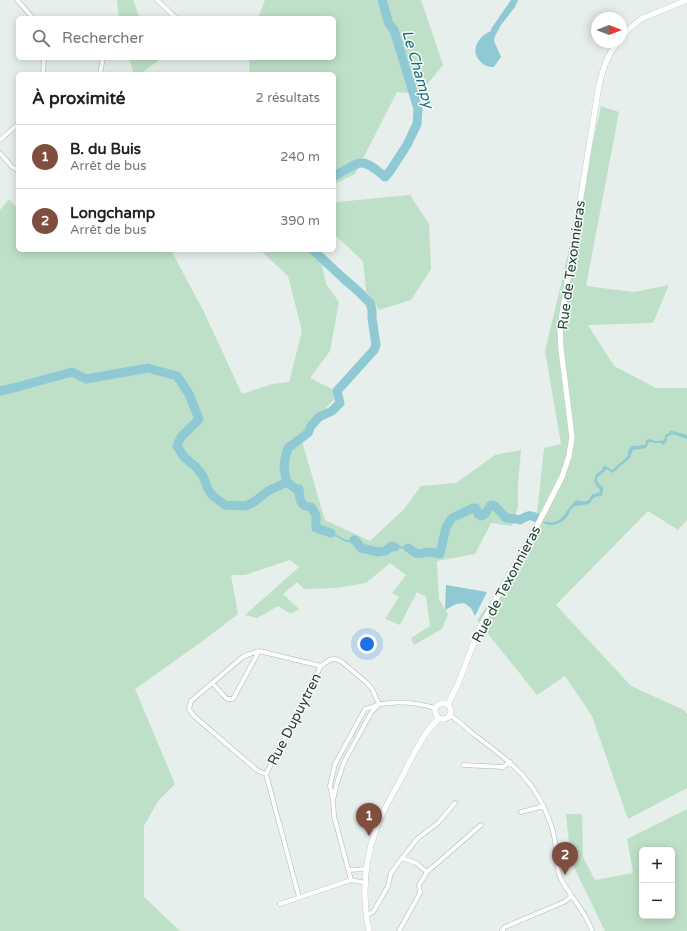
<!DOCTYPE html>
<html lang="fr">
<head>
<meta charset="utf-8">
<style>
  body { margin:0; font-family:"Varela Round",sans-serif; background:#f2f2f2; color:#202124 }
  .controls { position:absolute; right:12px; bottom:12px; display:grid; overflow:hidden; border-radius:6px; box-shadow:0 2px 10px #0003 }
  .controls button { width:36px; height:36px; display:grid; place-items:center; padding:0; border:0; border-bottom:1px solid #e0e0e0; background:#fff; color:#202124; font:20px sans-serif }
  .compass { position:absolute; left:591px; top:12px; width:36px; height:36px; border-radius:50%; background:#fff; box-shadow:0 2px 10px #0003; rotate:90deg }
  .you { position:absolute; left:367px; top:644px; width:14px; height:14px; margin:-10px; border:3px solid #fff; border-radius:50%; background:#1a73e8; box-shadow:0 0 0 6px #1a73e833 }
  .badge { display:grid; place-items:center; width:26px; height:26px; border-radius:50%; background:#7f4e3f; color:#fff; font-size:13px; font-weight:700 }
  .pin { position:absolute; translate:-50% -33px; filter:drop-shadow(0 1px 2px #0008) }
  .pin::after { content:''; position:absolute; top:21px; width:14px; height:12px; background:inherit; clip-path:polygon(0 0,100% 0,50% 100%) }
  .list { margin:0; padding:0; list-style:none }
  h2 { display:flex; justify-content:space-between; align-items:center; height:52px; margin:0; padding:0 16px; font-size:17px }
  h2 small { font-size:13px; font-weight:400; color:#757577 }
  .list li { display:grid; grid-template-columns:26px 1fr auto; gap:12px; align-items:center; box-sizing:border-box; height:64px; padding:0 16px; border-top:1px solid #e0e0e0 }
  .list b { display:block; font-size:15px; white-space:nowrap }
  .list p { margin:0; font-size:13px; white-space:nowrap; color:#757577 }
  .list em { font-size:13px; font-style:normal; color:#757577 }
  .icon { flex:none; width:22px; height:22px; fill:none; stroke:currentColor; stroke-width:2; stroke-linecap:round; stroke-linejoin:round }
  .map { position:relative; flex:none; width:687px; height:931px; overflow:hidden }
  .search { position:absolute; background:#fff; box-shadow:0 2px 10px #0003; left:16px; top:16px; width:320px; height:44px; display:flex; align-items:center; gap:10px; box-sizing:border-box; padding:0 14px; border-radius:6px; color:#757577; font-size:15px }
  .panel { position:absolute; background:#fff; box-shadow:0 2px 10px #0003; left:16px; top:72px; width:320px; height:180px; border-radius:6px }
  .map>svg:first-child { display:block }
</style>
</head>
<body>
<div class="map">
<svg width="687" height="931" viewBox="0 0 687 931">
  <rect width="100%" height="100%" fill="#e6efeb"/>
  <path fill="#bfe0c8" fill-rule="evenodd" d="M117,0H133L140,18H119Z
    M265,0H421L443,65L419,94L397,92L355,174L334,184V74H249L250,58H334V18H258Z
    M129,58H156L158,61L140,74H134Z
    M601,106L619,112L586,286L634,292L669,285L653,323L588,325L614,366L656,388H687V520L678,530L648,511L556,605L631,686L684,710L687,714V788L628,819L592,716L565,676L537,695L477,620L534,542L544,448L561,444L545,351L562,280Z
    M410,195L429,224L431,269L411,300L379,310L366,291L363,261L334,234V207L337,202Z
    M9,199L18,209V250H172V252L204,312L242,394L272,384L289,382L302,331L288,276L260,250H319L326,284L339,302L330,351L310,378L340,393L300,435L325,520L370,541L404,509L421,486L456,483L495,455L521,450L518,484V507L512,526L491,523L475,554L437,561L439,599L448,614L442,629L414,645L411,638L430,626L426,597L417,592L400,625L385,619L399,597L392,593L406,575L390,563L366,583L336,588L304,589L297,582L283,594L299,609L291,614L278,606L257,618L245,615L299,567L290,560L245,575H231L238,614L200,643L135,689L175,784L158,801L144,826V897L180,931H0V210Z
    M687,809V931H605L571,861L566,814H582L583,857L595,880L633,873L627,839ZM642,850H672V916H642Z"/>
  <path fill="#8ec9d4" d="M511,0H518L515,7L501,25L495,36L494,41L501,57L496,64L494,67C488,67 485,66 481,62C469,52 478,36 491,31V29Z
    M670,431H672L687,435V439L672,434L667,437V441L665,444L663,445L661,443H655L651,442H649L646,448L633,450C629,461 628,460 620,466C617,469 616,471 612,473L607,469L597,478V481L603,488C603,500 599,494 594,498C592,499 592,501 590,503C585,506 579,504 574,507C570,509 570,513 567,517C561,524 550,528 542,522L543,521L544,522C548,521 550,523 554,522C562,521 565,512 570,507C570,506 572,506 572,505C573,504 573,503 574,502C579,497 587,508 592,494H595L600,492L599,488L597,487L594,481L596,474L602,470L603,466L608,467L612,470C615,468 616,466 619,464C624,460 629,456 628,451L631,446C637,446 640,445 645,445L646,440C651,438 651,440 656,441C659,441 660,440 663,441L665,438V435L669,433Z
    M180,437L182,438C179,441 175,446 178,451C182,458 191,462 197,467C208,479 208,500 226,505C230,506 235,505 238,506C254,506 256,499 268,491C273,487 281,485 287,482L296,489H299C302,500 297,505 311,507C317,515 315,520 316,528L321,531L337,535L346,540H355C357,542 359,546 361,548C366,552 380,552 385,551C390,545 403,545 410,548C413,550 414,553 418,553C421,554 424,553 427,552C432,552 436,553 440,554L446,527L452,518L473,508H476L478,514L481,516L484,515L491,505L495,506L506,518L516,519L520,520C526,518 529,513 536,517L535,518L529,517L523,521L515,519L505,520L497,509L492,507C490,510 489,514 486,516C481,521 475,516 475,510H473C468,512 461,514 456,517C442,526 449,552 439,557C434,549 424,555 416,555L410,550L405,549L397,548H390L387,553C380,553 366,552 360,548C358,547 356,543 354,541L346,542L337,537L318,532L314,528V515L313,513L309,508L306,509L303,507L297,500L298,491L293,489L288,486C269,488 262,505 245,508C240,509 234,508 229,507C208,505 207,480 194,467C189,461 176,457 175,448C174,443 177,440 180,437Z
    M446,585L487,592L475,616L471,608L464,603L456,604L445,610Z"/>
  <g fill="none" stroke-linecap="round" stroke-linejoin="round">
    <path stroke="#8ec9d4" stroke-width="9" d="M334,176C340,173 354,164 360,163C369,162 378,171 385,177L390,171L407,145L417,124L418,109L394,30L389,24L382,0
      M0,391L17,387L72,372L86,379L148,368L177,376L189,394L199,419L181,437L177,446L184,457L196,467L203,476L208,489L213,496L225,505L246,506L254,502L268,491L287,482L284,469L285,459L288,448L308,433L311,426L319,417L332,411L340,403L337,391L374,350L376,345L372,318V310L370,303L358,291L343,278L313,250
      M287,482L296,489H299C300,500 299,506 311,507L316,515V528L331,533
      M354,540H355L361,548L378,552L385,551L392,546L395,547
      M408,548C411,549 413,552 416,553C420,555 423,553 426,552C431,552 436,553 440,554L446,527L452,518L473,508H476L478,514L481,516L484,515L491,505L495,506L506,518L516,519L520,520C528,515 530,514 539,519"/>
    <g stroke="#a8b8b2" stroke-width="5">
      <path id="minor" d="M17,0L33,18
        M157,0L176,18
        M43,74L44,58
        M100,74L103,58
        M0,140L18,124
        M0,153L12,167L18,170
        M212,683L227,699H233L259,651
        M379,704L371,713L344,762L337,783L333,800L330,786L335,764L365,709C370,708 375,705 381,704C398,701 418,703 435,708
        M450,715C459,721 467,729 476,736C512,763 536,780 551,825C554,832 555,841 556,849C557,859 556,870 561,879C570,897 586,911 592,931
        M463,765L503,767L510,762
        M266,774L258,771L194,716L189,709L191,701L244,656L259,651L321,666
        M333,800L334,816L351,880
        M521,812L544,806
        M402,858L416,863L427,872
        M349,870L366,869
        M299,897L266,774L321,666C329,660 332,656 342,662L367,683L372,689L379,704
        M280,904L351,880L365,883
        M366,915L373,912L379,902L388,886L391,873L402,858L418,838L438,823L455,803
        M399,931L420,893L419,885L427,872L481,825
        M502,931L505,927L564,902L572,896"/>
    </g>
    <g stroke="#a4bbb3" stroke-width="6">
      <path id="secondary" d="M621,38L629,29L641,19L687,0
        M435 711a8 8 0 1 1 16 0a8 8 0 1 1-16 0Z
        M448,704L458,684L479,629L540,520L562,477L569,456L572,437L561,349L560,327L598,91C601,74 606,56 618,42
        M369,931C362,897 364,862 376,829C382,811 393,794 402,777C410,761 418,744 429,729C432,725 436,722 439,718"/>
    </g>
    <use href="#minor" stroke="#fff" stroke-width="4"/>
    <use href="#secondary" stroke="#fff" stroke-width="5.5"/>
  </g>
  <g text-anchor="middle" stroke-width="3" stroke-linejoin="round" paint-order="stroke">
    <g font-size="14" fill="#24423a" stroke="#f7fbf9">
      <text transform="translate(571 265) rotate(-82)" y="5">Rue de Texonnieras</text>
      <text transform="translate(506 584) rotate(-62)" y="5">Rue de Texonnieras</text>
      <text transform="translate(294 719) rotate(-63)" y="5">Rue Dupuytren</text>
    </g>
    <g font-size="15" font-style="italic" fill="#1c6f80" stroke="#f7fbf9">
      <text transform="translate(418 69) rotate(74)" y="5">Le Champy</text>
    </g>
  </g>
</svg>
<div class="controls">
<button>+</button>
<button>−</button>
</div>
<svg class="compass" viewBox="-18 -18 36 36"><path d="M0-13l5 13h-10z" fill="#e53935"/><path d="M0 13l5-13h-10z" fill="#757577"/></svg>
<div class="you"></div>
<div class="pin badge" style="left:369px;top:836px">1</div>
<div class="pin badge" style="left:565px;top:875px">2</div>
<div class="search"><svg class="icon" aria-label="search" viewBox="0 0 24 24"><circle cx="10" cy="10" r="6"/><path d="M15 15l6 6"/></svg>Rechercher</div>
<section class="panel">
<h2>À proximité<small>2 résultats</small></h2>
<ul class="list">
<li><span class="badge">1</span><div><b>B. du Buis</b><p>Arrêt de bus</p></div><em>240 m</em></li>
<li><span class="badge">2</span><div><b>Longchamp</b><p>Arrêt de bus</p></div><em>390 m</em></li>
</ul>
</section>
</div>
</body>
</html>
